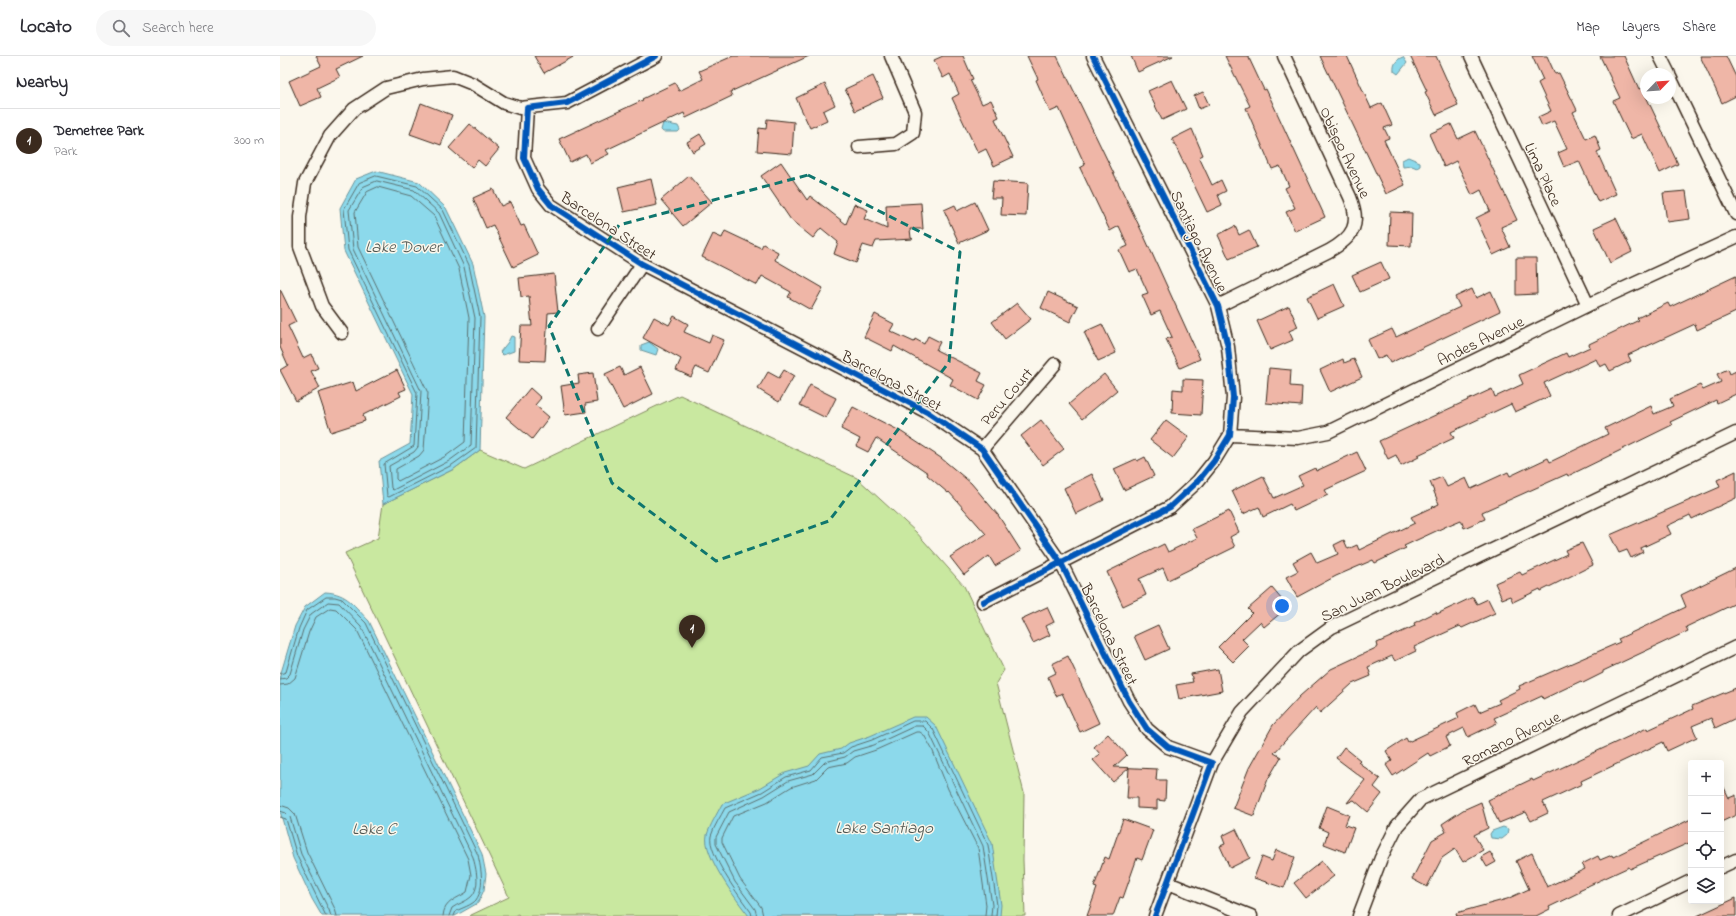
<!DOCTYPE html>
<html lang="en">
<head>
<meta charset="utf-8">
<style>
  body { margin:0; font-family:"Indie Flower",sans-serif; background:#f7f7f7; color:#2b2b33 }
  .controls { position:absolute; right:12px; bottom:12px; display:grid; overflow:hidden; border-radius:4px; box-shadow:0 4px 16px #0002 }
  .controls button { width:36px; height:36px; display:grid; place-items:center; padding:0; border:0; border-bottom:1px solid #e1e1e2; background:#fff; color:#2b2b33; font:20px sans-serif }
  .compass { position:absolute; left:1360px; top:12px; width:36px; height:36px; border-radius:50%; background:#fff; box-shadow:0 4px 16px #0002; rotate:65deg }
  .you { position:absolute; left:1002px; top:550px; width:14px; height:14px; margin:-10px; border:3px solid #fff; border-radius:50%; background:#1a73e8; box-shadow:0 0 0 6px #1a73e833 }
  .badge { display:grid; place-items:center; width:26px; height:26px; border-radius:50%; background:#3b2a1e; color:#fff; font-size:13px; font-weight:700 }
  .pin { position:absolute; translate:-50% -33px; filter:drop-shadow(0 1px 2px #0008) }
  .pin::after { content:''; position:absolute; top:21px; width:14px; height:12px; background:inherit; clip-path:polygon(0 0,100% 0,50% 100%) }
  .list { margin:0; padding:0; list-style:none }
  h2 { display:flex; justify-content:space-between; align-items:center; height:52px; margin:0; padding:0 16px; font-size:17px }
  h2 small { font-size:13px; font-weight:400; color:#7c7c81 }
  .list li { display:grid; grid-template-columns:26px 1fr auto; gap:12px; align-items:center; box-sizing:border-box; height:64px; padding:0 16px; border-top:1px solid #e1e1e2 }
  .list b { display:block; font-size:15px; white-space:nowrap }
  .list p { margin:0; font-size:13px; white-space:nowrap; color:#7c7c81 }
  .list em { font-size:13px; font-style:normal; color:#7c7c81 }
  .icon { flex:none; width:22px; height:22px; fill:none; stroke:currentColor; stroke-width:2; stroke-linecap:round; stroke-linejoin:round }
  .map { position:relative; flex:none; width:1456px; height:860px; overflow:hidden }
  header { display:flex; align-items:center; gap:24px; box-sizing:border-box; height:56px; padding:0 20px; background:#fff; border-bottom:1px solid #e1e1e2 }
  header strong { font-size:19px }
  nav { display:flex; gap:22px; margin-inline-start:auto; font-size:14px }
  .search { width:280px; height:36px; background:#f7f7f7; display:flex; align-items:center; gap:10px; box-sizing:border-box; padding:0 14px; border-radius:22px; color:#7c7c81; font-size:15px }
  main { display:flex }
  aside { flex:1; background:#fff }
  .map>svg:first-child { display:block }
</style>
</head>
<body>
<header>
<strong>Locato</strong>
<div class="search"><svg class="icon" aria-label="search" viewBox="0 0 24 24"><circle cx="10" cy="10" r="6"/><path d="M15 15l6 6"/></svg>Search here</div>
<nav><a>Map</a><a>Layers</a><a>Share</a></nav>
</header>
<main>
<aside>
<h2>Nearby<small></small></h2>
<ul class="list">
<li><span class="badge">1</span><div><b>Demetree Park</b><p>Park</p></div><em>300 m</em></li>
</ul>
</aside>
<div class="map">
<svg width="1456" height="860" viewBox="0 0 1456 860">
  <rect width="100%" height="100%" fill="#fbf7ec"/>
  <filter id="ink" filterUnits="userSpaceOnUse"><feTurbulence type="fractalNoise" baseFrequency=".025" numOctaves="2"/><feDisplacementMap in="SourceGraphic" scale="8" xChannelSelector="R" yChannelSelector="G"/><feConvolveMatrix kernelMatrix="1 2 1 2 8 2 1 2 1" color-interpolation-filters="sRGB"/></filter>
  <g filter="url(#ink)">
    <path fill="#c9e8a0" stroke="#82895f" d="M400,339L577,422L636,476L684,530L724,614L716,627L744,737L743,804L745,860H239L238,858L234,860H189L229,841L65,497L98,482L103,448L174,413L200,394L244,413Z"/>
    <path fill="#8cd9eb" stroke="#6c9399" d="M1123,1L1127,7L1118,18L1114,15C1113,8 1117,3 1123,1Z
      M383,67L398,70L400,74L398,76H383L381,74Z
      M1128,101L1140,106V110L1137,112L1132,110L1123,111L1122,104Z
      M96,115L139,126L166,152L193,208L204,261L200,394L174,413L103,448L99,405L130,388L133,338L64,195L60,152L76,123Z
      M231,280L234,281V295L223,299L220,296L228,286Z
      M369,286L378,293L376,299L361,294V289Z
      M45,536C68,537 74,550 89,565L202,798L206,818L204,834L198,847L175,860H42L32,843L13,802L0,755V620L15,570L25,551Z
      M633,661H646L656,670L712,787L721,849L720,860H469C457,845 422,798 427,779C430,769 437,758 442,748L480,732L505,717L529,710L540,698L561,693L569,687L590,680Z
      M1223,771L1228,773L1227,779L1222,783L1211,782L1210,778L1212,775Z"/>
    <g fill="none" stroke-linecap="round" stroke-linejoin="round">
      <path stroke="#5b7070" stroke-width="1" d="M96,120L137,130L163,154L189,209L200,261L196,392L172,409L109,441L107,440L104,408L134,390L137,337L68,194L64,153L79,127Z
        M97,125L134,134L159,157L184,211L195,262L191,389L169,405L113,434L111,432L109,410L134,396L138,391L141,335L73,193L69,154L83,131Z
        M98,131L131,140L154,160L179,213L189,262L185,386L166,400L118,425L116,423V413L139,400L144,394L148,337L78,191L75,156L87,136Z
        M0,618L6,616L19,572L27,554L46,541H55L62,543L86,567L198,799C201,813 205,831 196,844C192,849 182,852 176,855L174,860
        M0,623L6,622L10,618L23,574L31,558L48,546L59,547L81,570L193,801C196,813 201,831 191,841C186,846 177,848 172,852L169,860
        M0,629L8,628L15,622L29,576L36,561L50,552L56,553L77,574L188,803L191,819L187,836C177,843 164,845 163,860
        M0,749L9,752L15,758L27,796L55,853L57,860
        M0,755L6,757L10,761L21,798L49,854L51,860
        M0,761L6,763L17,800L46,860
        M472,860L471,856C460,842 427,796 431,780C434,770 441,760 445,752L482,736L506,721L531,714L542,701L563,697L571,691L592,684L633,665H645L653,673L708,789L717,849L716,860
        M477,860L475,853L455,826L436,788V781L449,756L484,740L508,725L533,718L545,706L565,701L573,695L594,689L635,670H643L649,676L703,790L712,849L711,860
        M483,860L481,851L460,823L442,786V782L453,760L487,746L511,731L536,723L548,711L567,707L575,701L596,694L636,676H640L644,679L652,693L668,733L698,792L706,849L705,860"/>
    </g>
    <path fill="#efb6a7" stroke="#3b2a1e" d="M36,0H83L56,13L60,21L37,32L41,41L20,50L9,25L41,10Z
      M254,0H295L264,17Z
      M453,0H529L450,36L452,40L406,62L404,57L326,94L329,98L310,107L306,98L290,106L279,83L363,44L362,43L395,27L399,35L423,23L419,15Z
      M663,0H683L693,23L690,24L702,48L711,44L719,61L715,63L733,101L714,110L706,93L698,97L672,42L679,38L670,18L663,22L654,4Z
      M747,0H777L865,182L920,303L900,312L886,283L892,281L880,255L871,259L862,239L868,237L857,213L849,216L839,194L848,190L839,170L830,175L800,112L805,109L779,52L770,56L756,24L758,23Z
      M851,0H893L858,16Z
      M945,0H968L984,34L986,33L1045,161L1015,175L1006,156L1015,152L1005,132L1009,130L1000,110L992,113L966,52L970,50Z
      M1040,0H1067L1091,52L1102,47L1112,69L1104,72L1109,82L1104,84L1125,129L1106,138Z
      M1130,0H1156L1178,49L1156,59L1145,36L1147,35Z
      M1252,0H1267L1275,18L1279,17L1297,54L1293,56L1306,83L1315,79L1321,94L1317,96L1336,138L1318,146L1299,105L1284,111L1278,97L1287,93L1274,65L1262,70L1258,61L1271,55L1258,27L1263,24Z
      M1320,0H1344L1359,33L1362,32L1398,108L1380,117L1362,78L1351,83L1333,45L1340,42Z
      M1420,0H1446L1456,21V40L1442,47Z
      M593,20L603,42L575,55L565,33Z
      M892,24L906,53L882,64L868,35Z
      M545,28L555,49L543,55L547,64L530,72L516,42Z
      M923,36L929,49L919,53L914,40Z
      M141,47L172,59L161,89L130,78Z
      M487,63L514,66L512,98L477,95L479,72L486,73Z
      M190,68L219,93L205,110L198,104L192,112L169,92Z
      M1171,68L1178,83L1195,75L1237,164L1221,171L1230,191L1213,199L1196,162L1210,155L1201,134L1192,139L1176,105L1164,111L1149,78Z
      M912,73L923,99L919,101L932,129L941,124L946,135L938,139L942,149L927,156L892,83Z
      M420,78L426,88L413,96L407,86Z
      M501,106L527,144L530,140L566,168L574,148L588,154L584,163L607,173L606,149L641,147L643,173H630L631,182L633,183L596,185L593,192L583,189L576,207L554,198L558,186L541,172L533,182L511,164L481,120Z
      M409,120L432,146L403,170L381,144Z
      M371,123L377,149L344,156L338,131Z
      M713,125L748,127L746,160L721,159L722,142H711Z
      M213,133L221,150L230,146L241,170L244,169L258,199L233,211L213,169L206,172L193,142Z
      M1406,135L1410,163L1387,166L1383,137Z
      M695,146L708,174L679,187L664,154L675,149L677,155Z
      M1110,156L1132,157L1131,190L1109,189Z
      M1336,162L1352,196L1330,207L1314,172Z
      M955,170L959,179L969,174L977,191L949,203L938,179Z
      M445,175L481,192L483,188L498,196L495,204L543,232L531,254L508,241L511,236L482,220L477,229L422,201L433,178L442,182Z
      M1236,202H1256L1257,238L1236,239Z
      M1101,206L1109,223L1080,236L1072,219Z
      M274,218L278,256L268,257L265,305L239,304L241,270H252L249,240L241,241L239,222Z
      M1456,220V256L1417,274L1415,268L1348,299L1351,305L1330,315L1326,308L1320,311L1316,303L1264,327L1270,340L1235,356L1231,348L1171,376L1174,382L1138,399L1139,401L1121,410L1116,399L1108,403L1099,385L1212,333L1215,341L1243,328L1239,319L1286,297L1288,301L1310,291L1309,288L1359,264L1357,262L1388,247L1390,251Z
      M1054,228L1064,250L1037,262L1027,241Z
      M0,233L16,266L8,270L23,302L31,298L38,312L31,315L40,332L16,345L0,314L8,309L0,291Z
      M1192,233L1196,242L1211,235L1220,255L1110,307L1106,299L1097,303L1088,284L1112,273L1116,281L1180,251L1175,241Z
      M768,236L798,250L790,266L761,252Z
      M737,247L751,263L725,283L712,266Z
      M1009,250L1018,271L1009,275L1013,284L990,294L977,265Z
      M595,258L614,268L610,275L634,286L635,283L644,288L648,280L660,286L656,294L702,317L698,325L706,329L698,344L670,329L673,323L614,290L612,295L584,281Z
      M394,260L408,268L404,276L429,287L432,279L444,284L429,317L416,311L411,321L396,314L401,303L363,282L374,261L389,269Z
      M822,268L836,297L818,305L804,276Z
      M1063,303L1064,307L1074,303L1082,321L1050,336L1040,314Z
      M340,311L344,319L360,311L373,338L343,353L325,318Z
      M989,312L1011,314L1010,330L1022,331L1021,350L986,347Z
      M1448,313L1450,318L1456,315V338L1437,347L1436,344L1390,366L1392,369L1288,420L1287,418L1202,456L1205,463L1184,472L1181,464L1169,469L1124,490L1126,492L1095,507L1093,504L1056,520L1017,541L1006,521L1018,515L1013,506L1031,496L1037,507L1058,498L1054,489L1064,484L1068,493L1077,489L1079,494L1135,467L1131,461L1159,448L1150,426L1162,421L1167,431L1186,422L1191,433L1228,416L1230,420L1268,402L1270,406L1328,378L1325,372L1371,350L1374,358L1393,350L1390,343L1420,329L1423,334L1441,326L1437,318Z
      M117,314L126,333L119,336L121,340L83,359L85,365L51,376L38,337L73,326L76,335Z
      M504,314L514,320L499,346L478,333L488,316L499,322Z
      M313,317L317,346L305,348L306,356L285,359L281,330L299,327L298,319Z
      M824,318L837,334L802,363L789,348Z
      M903,323L923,324L921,359L892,357L893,333L903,334Z
      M530,329L556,342L546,362L520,349Z
      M250,332L261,342L255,349L269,361L252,383L226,361Z
      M573,351L620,375L661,402L691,427L718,459L741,495L715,510L709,500L684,519L670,501L706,478L669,436L668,437L647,419L648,417L596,382L588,396L576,390L580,383L561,373Z
      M761,364L784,393L763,409L741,380Z
      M886,364L909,381L893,402L870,384Z
      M1077,396L1086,415L1045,434L1048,439L1014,455L1010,448L983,461L979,451L963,458L952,435L983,420L994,442L1023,429L1018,420L1035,412L1036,415Z
      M865,401L874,420L844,434L834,413L856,403L857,405Z
      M1456,415V442L1412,463L1410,459L1387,470L1391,478L1361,492L1363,496L1351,502L1347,494L1339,497L1330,479L1440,431L1437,424Z
      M812,418L824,444L796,458L784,432Z
      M949,455L959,476L950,481L955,491L888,524L883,512L859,523L866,539L843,550L827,516L884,488L888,496L917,482L912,473Z
      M1302,487L1313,509L1261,535L1260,533L1233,546L1230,540L1222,543L1215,527L1240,516L1242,519L1287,498L1285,494Z
      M1456,512V547L1406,571L1408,575L1323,615V617L1303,627L1301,625L1263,643L1262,640L1214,662L1217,667L1188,681L1184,672L1166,681L1170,690L1150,700L1148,697L1113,720L1106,709L1112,705L1106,695L1126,682L1128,686L1179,662L1177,657L1195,648L1199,656L1220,647L1218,644L1240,633L1239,630L1340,586L1338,583L1406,551L1401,539Z
      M992,532L1008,551L984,571L980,566L962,583L969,590L953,606L938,591L972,557L968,553Z
      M1193,541L1197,548L1208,543L1215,557L1182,572L1180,570L1134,591L1136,595L1115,605L1112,600L1088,611L1091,620L1072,628L1040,657L1036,651L994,697L1001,701L988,723L974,760L953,752L969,712L993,669L1020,640L1051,613L1098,591L1097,587L1135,570L1134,567L1156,556L1157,558Z
      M767,551L774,566L766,570L770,579L753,587L741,563Z
      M878,569L889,593L865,604L854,580Z
      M788,600L819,667L800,676L782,637L776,640L768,621L776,617L772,608Z
      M938,613L942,635L899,643L896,629L913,626L911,618Z
      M1456,632V662L1435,672L1431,662L1412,670L1417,681L1387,695L1383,686L1301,725L1302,728L1263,746L1268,757L1251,765L1246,756L1219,767L1208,744L1252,723L1253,725L1367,672L1368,674L1413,653L1412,650Z
      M828,678L847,699L834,711L877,713L876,724H886L885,745L877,744V753L857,752V742H847L849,712L833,726L813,704L820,698L814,691Z
      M1064,691L1080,704L1078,706L1100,723L1094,731L1102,738L1088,756L1074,744L1067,747L1085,724L1056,702Z
      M1441,725L1449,742L1456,739V759L1441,766Z
      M1201,746L1208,772L1194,779L1203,794L1183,806L1175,793L1162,802L1147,831L1132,823L1152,784L1166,776L1162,768L1183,754Z
      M1047,750L1069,759L1065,769L1074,772L1065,796L1044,788L1048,776L1039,772Z
      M843,763L873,774L862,804L857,802L843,842L840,841L833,860H807L817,832L814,831L825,801L829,803Z
      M1411,763V786L1350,813L1349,811L1299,834L1300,836L1269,851L1270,853L1256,860H1177L1176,857L1227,843L1249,833L1236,805L1252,797L1267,831L1305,813L1302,808L1318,800L1320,804L1332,799L1333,801Z
      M956,773L970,802L950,812L940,790L945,788L942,780Z
      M996,794L1015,801L1004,832L974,822L982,801L992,805Z
      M1210,796L1216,806L1207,811L1201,801Z
      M1042,805L1054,820L1026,842L1014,827Z
      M1456,842V860H1417Z"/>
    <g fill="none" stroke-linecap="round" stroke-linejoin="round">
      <g stroke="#3b2a1e" stroke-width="15">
        <path id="street" d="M1191,0L1308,249
          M1380,0L1389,18
          M1390,21L1456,158
          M247,52L244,102L258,133L271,149L362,208L647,356L702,393L781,507L849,645L867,673L888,691L932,707
          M579,91L616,88L633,77L635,56L611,0
          M938,250L1049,195C1074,181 1081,168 1070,141L1004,0
          M318,273L362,208
          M62,277L42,250L20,191V161L25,127L50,80L74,53L106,32L143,23L173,20L193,28L224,47L240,52L287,47L376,0
          M950,379L1018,382L1048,376L1308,249L1456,181
          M702,393L775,308
          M703,546L890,451L918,425L934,405L950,379L953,341L948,291L938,250L813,0
          M1441,811L1456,804
          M888,827L971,860
          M875,860L932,707L962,656L1019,595L1052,571L1456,377
          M1079,860L1101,802L1117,770L1141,743L1456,591
          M1339,860L1411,825"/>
      </g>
      <use href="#street" stroke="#fbf7ec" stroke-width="12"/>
      <g stroke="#fbf7ec" stroke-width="8">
        <path id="cycleway" d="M376,0L287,47L247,52L244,102L258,133L271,149L362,208L647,356L702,393L781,507L849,645L867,673L888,691L932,707L875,860
          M703,546L890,451L918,425L934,405L950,379L953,341L948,291L938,250L813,0"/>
      </g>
      <use href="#cycleway" stroke="#0057b8" stroke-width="6"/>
    </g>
  </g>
  <path fill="none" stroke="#0f766e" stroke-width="3" stroke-dasharray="8 5" stroke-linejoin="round" d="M528,119L680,196L669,306L549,465L436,505L332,427L269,270L339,169Z"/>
  <g text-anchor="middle" stroke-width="3" stroke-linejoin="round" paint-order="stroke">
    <g font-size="16" fill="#3b2a1e" stroke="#fbf7ec">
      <text transform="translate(1066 96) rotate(65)" y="6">Obispo Avenue</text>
      <text transform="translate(1264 118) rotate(65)" y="6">Lima Place</text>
      <text transform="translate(329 169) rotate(33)" y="6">Barcelona Street</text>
      <text transform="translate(920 185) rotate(64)" y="6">Santiago Avenue</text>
      <text transform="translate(1200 284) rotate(-26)" y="6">Andes Avenue</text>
      <text transform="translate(612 324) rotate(28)" y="6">Barcelona Street</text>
      <text transform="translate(726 340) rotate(-49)" y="6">Peru Court</text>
      <text transform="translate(1102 531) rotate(-26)" y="6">San Juan Boulevard</text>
      <text transform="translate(830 578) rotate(64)" y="6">Barcelona Street</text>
      <text transform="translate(1231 682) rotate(-26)" y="6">Romano Avenue</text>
    </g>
    <g font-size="17" font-style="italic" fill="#4f5651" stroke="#fbf7ec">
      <text x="123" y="196">Lake Dover</text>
      <text x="604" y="777">Lake Santiago</text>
      <text x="94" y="778">Lake C</text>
    </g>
  </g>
</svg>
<div class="controls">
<button>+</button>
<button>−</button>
<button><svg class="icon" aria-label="locate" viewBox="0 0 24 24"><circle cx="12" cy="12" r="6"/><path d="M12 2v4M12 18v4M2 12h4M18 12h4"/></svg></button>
<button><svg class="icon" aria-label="layers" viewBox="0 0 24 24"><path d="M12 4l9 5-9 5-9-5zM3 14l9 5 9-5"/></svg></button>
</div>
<svg class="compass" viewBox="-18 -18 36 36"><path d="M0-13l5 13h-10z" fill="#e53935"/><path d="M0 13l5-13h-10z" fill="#7c7c81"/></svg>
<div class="you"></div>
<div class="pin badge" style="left:412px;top:592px">1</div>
</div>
</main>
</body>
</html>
